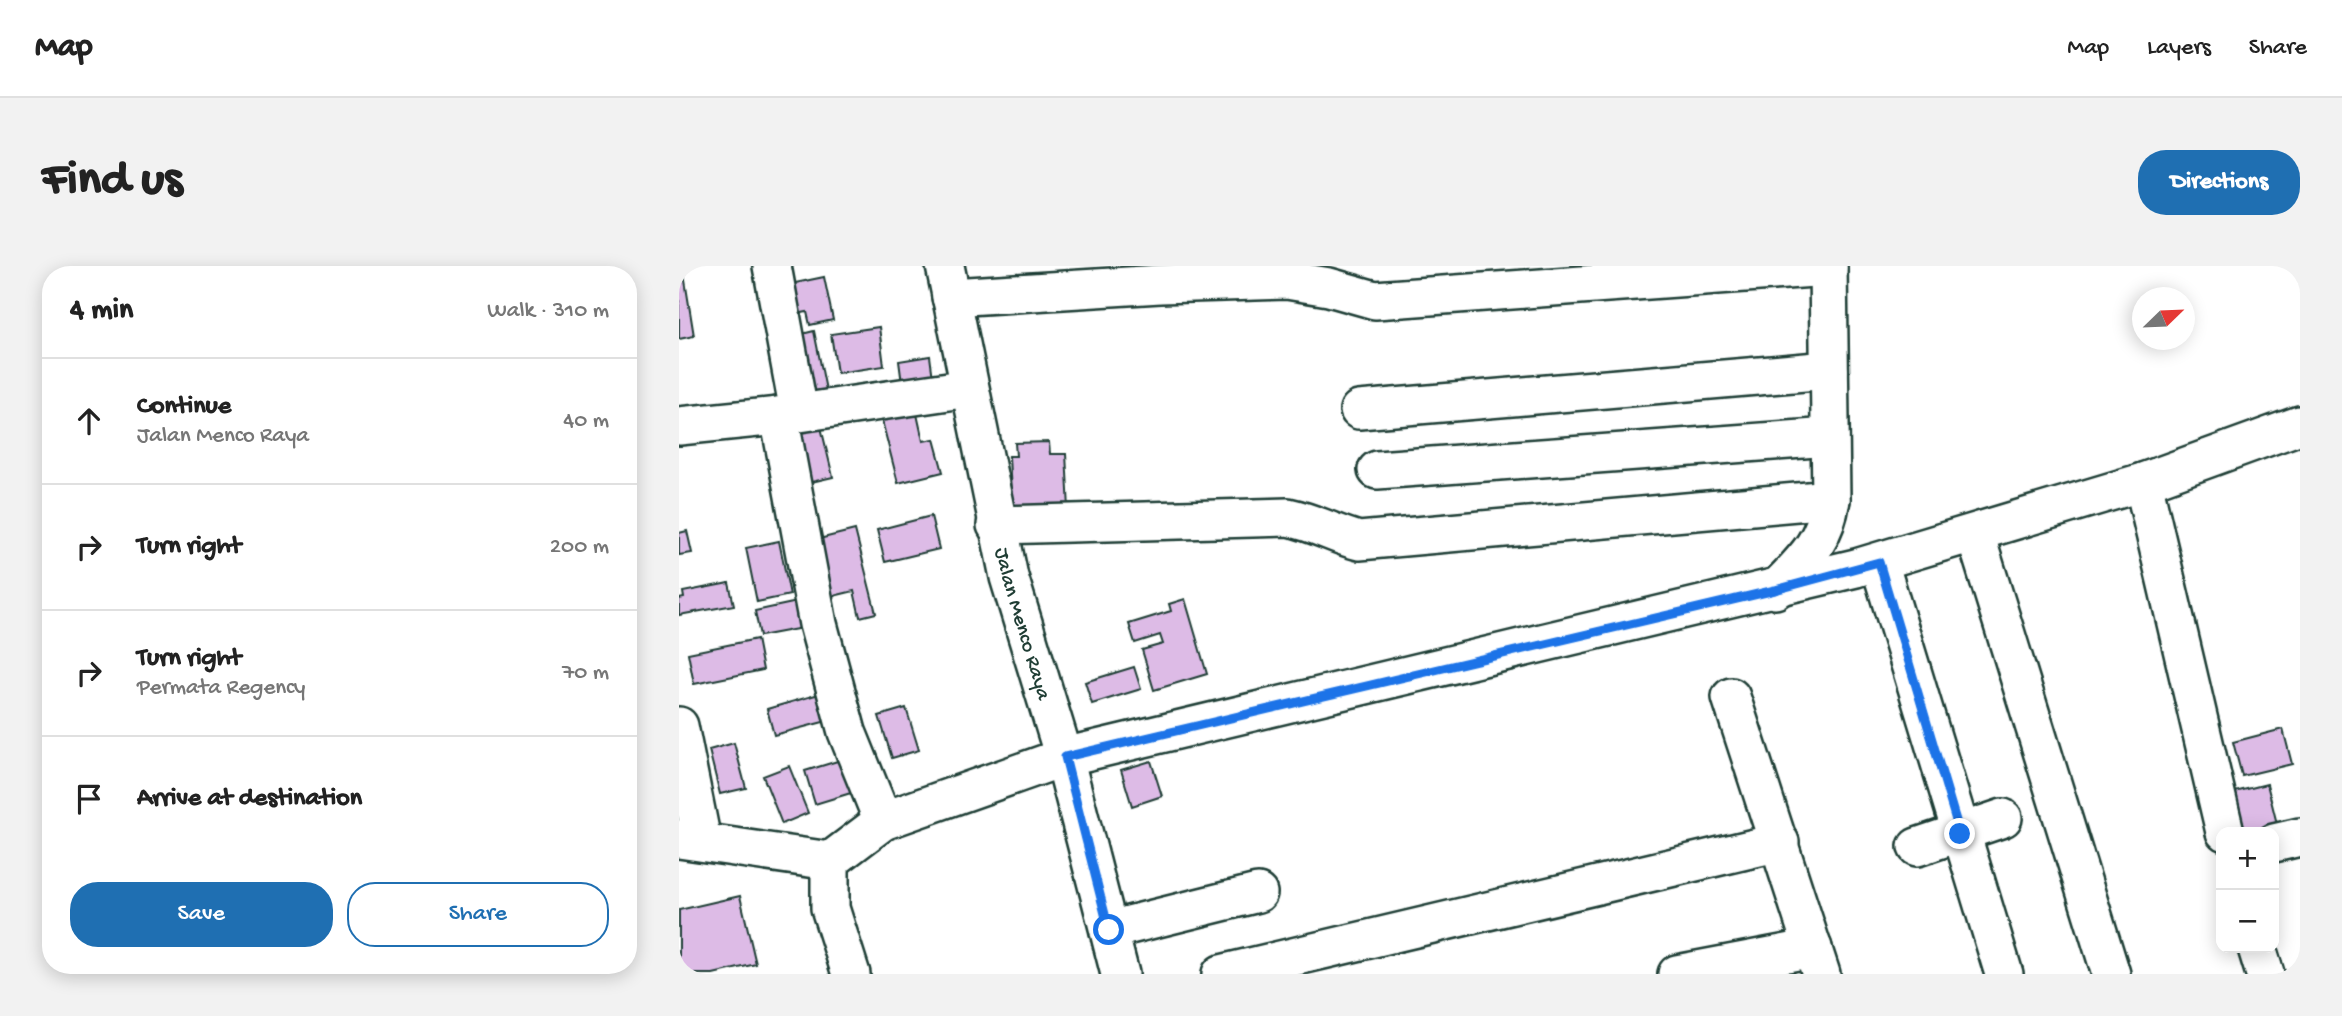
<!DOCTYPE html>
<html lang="en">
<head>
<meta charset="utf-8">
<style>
  body { margin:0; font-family:"Gochi Hand",sans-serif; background:#f2f2f2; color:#222 }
  .controls { position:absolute; right:21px; bottom:21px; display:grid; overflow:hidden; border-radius:14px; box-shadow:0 4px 18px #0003 }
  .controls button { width:63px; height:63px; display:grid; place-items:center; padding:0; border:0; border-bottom:2px solid #e0e0e0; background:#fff; color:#222; font:35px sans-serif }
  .compass { position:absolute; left:1453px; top:21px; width:63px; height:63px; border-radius:50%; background:#fff; box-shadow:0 4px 18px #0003; rotate:67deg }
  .stop { position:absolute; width:21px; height:21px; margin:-16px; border:5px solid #1a73e8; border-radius:50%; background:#fff }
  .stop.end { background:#1a73e8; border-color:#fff; box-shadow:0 2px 7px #0008 }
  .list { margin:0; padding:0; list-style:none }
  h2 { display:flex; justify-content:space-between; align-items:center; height:91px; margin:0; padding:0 28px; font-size:30px }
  h2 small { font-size:23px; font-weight:400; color:#767676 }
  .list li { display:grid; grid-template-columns:46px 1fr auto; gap:21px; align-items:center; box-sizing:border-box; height:126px; padding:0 28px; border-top:2px solid #e0e0e0 }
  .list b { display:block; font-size:26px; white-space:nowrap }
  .list p { margin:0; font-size:23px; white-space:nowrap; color:#767676 }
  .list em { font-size:23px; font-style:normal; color:#767676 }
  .actions { display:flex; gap:14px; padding:21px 28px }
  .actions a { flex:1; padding:16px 0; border:2px solid #1f6fb2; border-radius:28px; text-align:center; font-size:24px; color:#1f6fb2 }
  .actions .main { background:#1f6fb2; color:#fff }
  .icon { flex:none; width:38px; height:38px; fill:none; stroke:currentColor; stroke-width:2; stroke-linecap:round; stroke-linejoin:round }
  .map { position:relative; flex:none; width:1621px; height:708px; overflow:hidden; border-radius:28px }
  header { display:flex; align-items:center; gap:42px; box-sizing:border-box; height:98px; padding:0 35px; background:#fff; border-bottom:2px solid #e0e0e0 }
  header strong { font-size:33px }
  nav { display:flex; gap:38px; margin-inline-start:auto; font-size:24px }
  .intro { display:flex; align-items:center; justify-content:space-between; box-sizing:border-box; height:168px; padding:0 42px }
  h1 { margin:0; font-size:49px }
  .button { padding:18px 32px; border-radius:28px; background:#1f6fb2; color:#fff; font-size:24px; font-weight:700 }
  main { display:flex; gap:42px; padding:0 42px }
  aside { flex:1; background:#fff; border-radius:28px; box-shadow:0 4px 18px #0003 }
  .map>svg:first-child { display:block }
</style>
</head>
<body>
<header>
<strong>Map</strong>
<nav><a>Map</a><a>Layers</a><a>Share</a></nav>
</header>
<div class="intro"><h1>Find us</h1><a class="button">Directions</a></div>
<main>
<aside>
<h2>4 min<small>Walk · 310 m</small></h2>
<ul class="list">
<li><svg class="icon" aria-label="ahead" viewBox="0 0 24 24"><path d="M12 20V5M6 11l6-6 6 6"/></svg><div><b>Continue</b><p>Jalan Menco Raya</p></div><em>40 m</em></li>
<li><svg class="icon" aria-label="right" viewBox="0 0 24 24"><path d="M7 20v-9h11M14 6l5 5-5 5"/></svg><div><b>Turn right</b></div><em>200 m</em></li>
<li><svg class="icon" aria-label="right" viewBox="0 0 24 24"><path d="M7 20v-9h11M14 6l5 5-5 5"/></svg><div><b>Turn right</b><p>Permata Regency</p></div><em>70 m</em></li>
<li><svg class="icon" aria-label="arrive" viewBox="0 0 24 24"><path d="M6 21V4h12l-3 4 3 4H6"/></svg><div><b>Arrive at destination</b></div></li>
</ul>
<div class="actions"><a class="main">Save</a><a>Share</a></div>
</aside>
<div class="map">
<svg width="1621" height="708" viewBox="0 0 1621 708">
  <rect width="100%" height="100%" fill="#fff"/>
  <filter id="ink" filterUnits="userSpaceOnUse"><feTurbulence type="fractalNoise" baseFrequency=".0143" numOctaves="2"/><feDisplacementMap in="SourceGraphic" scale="14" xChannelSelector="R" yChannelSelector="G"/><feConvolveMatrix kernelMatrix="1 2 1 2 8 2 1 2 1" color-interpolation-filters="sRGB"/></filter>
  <g filter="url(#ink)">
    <path fill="#ddbbe6" stroke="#1f3d34" stroke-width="2" d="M5,8L15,70L0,73V9Z
      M145,11L154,54L131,59L128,46L108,50L102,20Z
      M200,61L205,100L158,107L152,68Z
      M135,65L148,129L129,133L115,70Z
      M251,90L255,120L224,125L220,95Z
      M236,139L244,175L255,173L264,206L219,217L201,147Z
      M141,157L154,211L128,217L115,162Z
      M370,176L371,188H387L390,243L333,246L330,190H337L336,177Z
      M252,250L260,283L206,296L198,264Z
      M176,264L197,347L181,351L175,325L142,333L128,276Z
      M8,265L13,287L0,289V267Z
      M100,275L111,329L78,336L67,282Z
      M50,317L55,339L0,349V333L5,332L4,326Z
      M506,333L528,408L475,424L463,384L484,378L481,369L456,377L450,358L492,345L490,338Z
      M123,335L129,361L81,370L76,345Z
      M78,373L84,404L15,418L9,387Z
      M455,401L462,423L413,438L406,416Z
      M140,428L148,455L95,469L88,443Z
      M227,442L240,484L213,492L200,450Z
      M1604,463L1613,498L1563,510L1554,476Z
      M55,477L67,522L41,528L30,484Z
      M165,493L175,526L136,538L126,505Z
      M472,495L483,530L453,540L442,504Z
      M110,500L129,547L103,558L84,510Z
      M1588,518L1600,566H1553L1544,529Z
      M61,630L77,698L34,708H0V644Z"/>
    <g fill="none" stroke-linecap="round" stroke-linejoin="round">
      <g stroke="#1f3d34" stroke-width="42">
        <g id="minor">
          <path d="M93,0L120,146"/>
          <path id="s1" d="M266,0L330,311L385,491L441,708"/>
          <path d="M272,31L481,18L608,14L650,21L696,34L1149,1"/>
          <path d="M680,144L1150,104"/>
          <path d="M100,150L139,358L168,466L204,555"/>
          <path d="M0,160L100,150L290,122"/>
          <path d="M698,204L1151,171"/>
          <path d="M1464,216L1546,566"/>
          <path d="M317,259L609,251C637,257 654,268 680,275L1152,233"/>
          <path d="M1296,268L1432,708"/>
          <path d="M1200,296L1325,708"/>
          <path d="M1096,324C1125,294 1146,276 1152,233L1149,0"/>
          <path d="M1052,431L1142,708"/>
          <path d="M0,460L23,575"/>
          <path d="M0,573L151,595L204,555L385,491L1177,302L1464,216L1621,159"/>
          <path d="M1595,577L1621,571"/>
          <path d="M1238,581L1324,552"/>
          <path d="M151,595V642L172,708"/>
          <path d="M430,664L579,627"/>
          <path d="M1578,682L1586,708"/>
          <path d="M542,708L1101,576"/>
          <path d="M998,708L1134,682"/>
        </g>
      </g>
      <use href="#minor" stroke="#fff" stroke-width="37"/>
    </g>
  </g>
  <g fill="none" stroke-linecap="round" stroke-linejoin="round" filter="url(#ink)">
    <path stroke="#1a73e8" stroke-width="9" d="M430,664L386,491L1096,324L1200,296L1281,568"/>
  </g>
  <g text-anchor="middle" stroke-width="5" stroke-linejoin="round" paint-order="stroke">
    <g font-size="21" fill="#1f3d34" stroke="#fff">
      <text dy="7" stroke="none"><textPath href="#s1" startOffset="366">Jalan Menco Raya</textPath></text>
    </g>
  </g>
</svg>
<div class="controls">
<button>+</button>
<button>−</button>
</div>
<svg class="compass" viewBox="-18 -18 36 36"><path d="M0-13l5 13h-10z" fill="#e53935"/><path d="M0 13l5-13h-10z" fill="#767676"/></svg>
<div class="stop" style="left:430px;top:664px"></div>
<div class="stop end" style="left:1281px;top:568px"></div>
</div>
</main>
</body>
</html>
